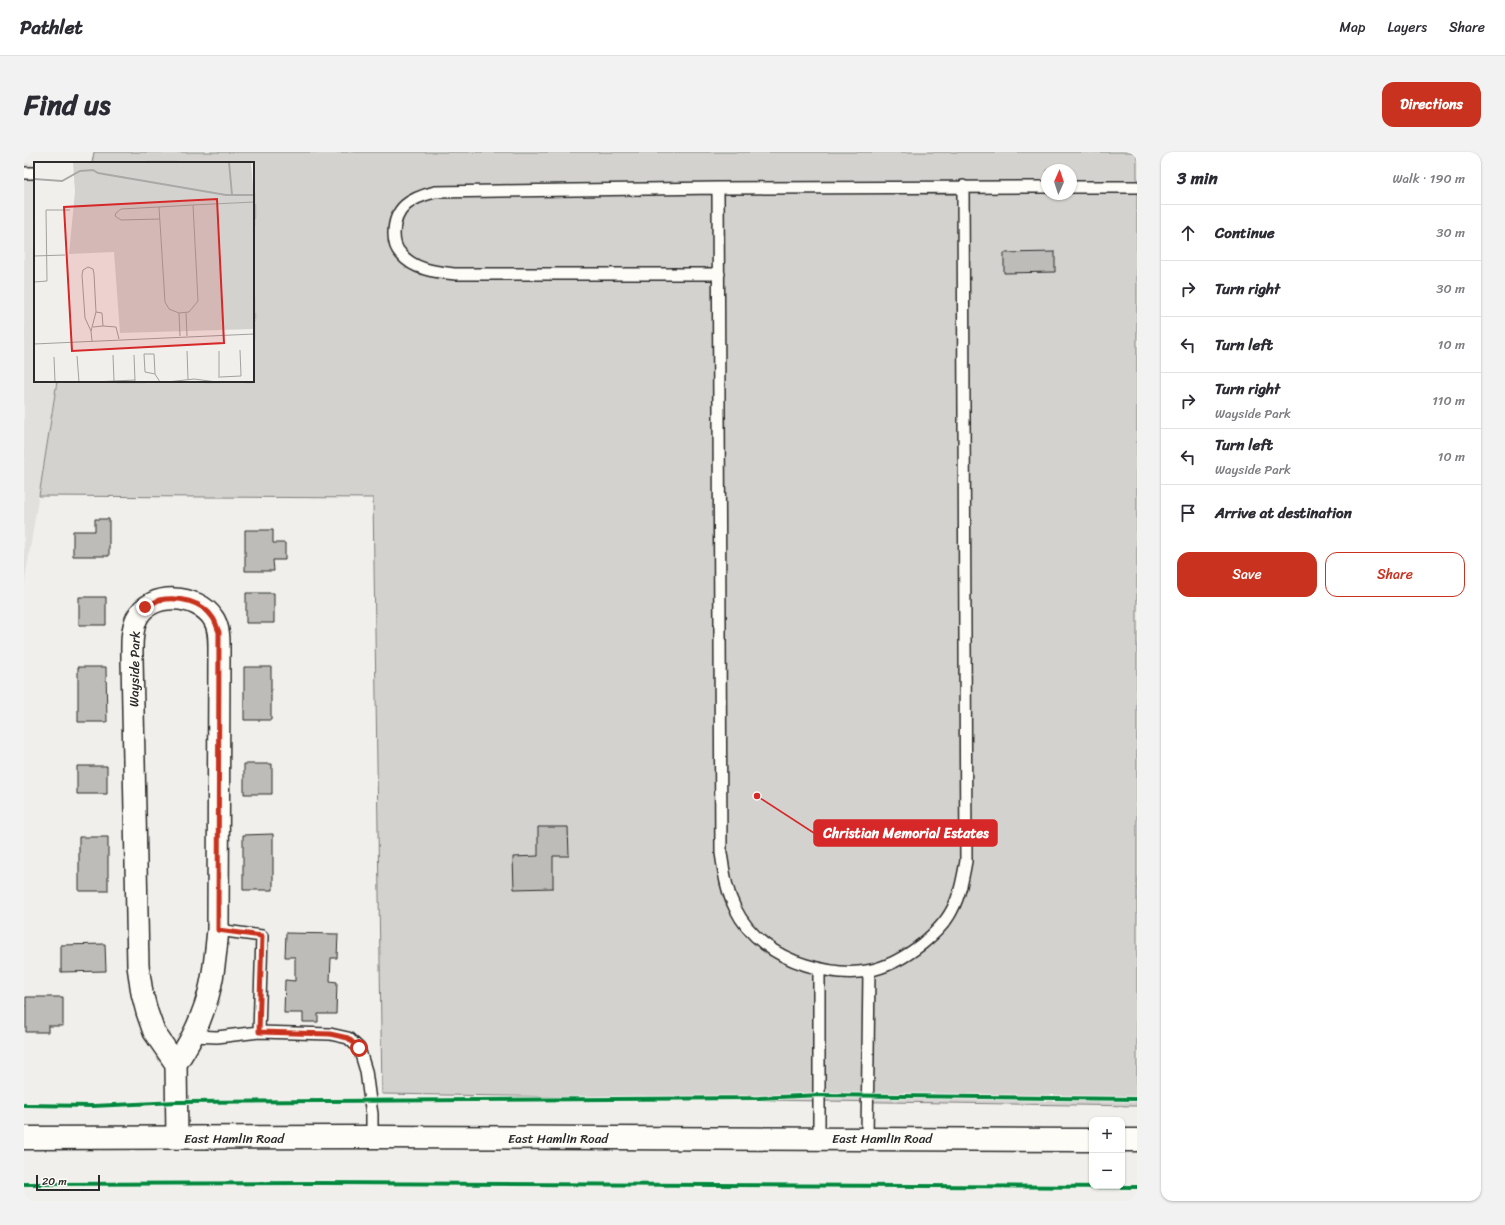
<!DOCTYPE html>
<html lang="en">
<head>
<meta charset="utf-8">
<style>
  body { margin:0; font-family:Sriracha,sans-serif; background:#f2f2f3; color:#2b2b33 }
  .controls { position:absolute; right:12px; bottom:12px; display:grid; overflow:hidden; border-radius:8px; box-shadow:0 1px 3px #0004 }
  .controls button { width:36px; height:36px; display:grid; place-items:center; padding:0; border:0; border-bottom:1px solid #e1e1e2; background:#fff; color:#2b2b33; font:20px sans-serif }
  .compass { position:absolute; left:1017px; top:12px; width:36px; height:36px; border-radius:50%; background:#fff; box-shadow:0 1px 3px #0004; rotate:3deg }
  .scale { position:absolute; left:12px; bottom:10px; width:64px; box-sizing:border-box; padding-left:4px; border:2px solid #2b2b2b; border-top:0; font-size:11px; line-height:14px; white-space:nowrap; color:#2b2b2b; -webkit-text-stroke:3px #fdfcf7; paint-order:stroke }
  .stop { position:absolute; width:12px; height:12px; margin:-9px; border:3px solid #c8321e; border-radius:50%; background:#fff }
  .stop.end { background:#c8321e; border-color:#fff; box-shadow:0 1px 4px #0008 }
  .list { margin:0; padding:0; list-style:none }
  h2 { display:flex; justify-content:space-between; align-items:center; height:52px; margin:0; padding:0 16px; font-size:17px }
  h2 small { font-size:13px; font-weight:400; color:#7c7c81 }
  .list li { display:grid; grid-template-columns:26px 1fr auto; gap:12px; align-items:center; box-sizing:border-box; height:56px; padding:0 16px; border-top:1px solid #e1e1e2 }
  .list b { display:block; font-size:15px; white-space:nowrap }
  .list p { margin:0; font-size:13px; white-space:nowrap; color:#7c7c81 }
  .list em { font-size:13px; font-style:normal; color:#7c7c81 }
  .actions { display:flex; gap:8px; padding:12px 16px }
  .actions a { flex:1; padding:9px 0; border:1px solid #c8321e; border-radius:12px; text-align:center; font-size:14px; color:#c8321e }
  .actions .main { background:#c8321e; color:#fff }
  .icon { flex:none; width:22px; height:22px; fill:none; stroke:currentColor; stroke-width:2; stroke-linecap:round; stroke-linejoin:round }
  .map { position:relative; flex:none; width:1113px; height:1049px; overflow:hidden; border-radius:12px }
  header { display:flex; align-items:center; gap:24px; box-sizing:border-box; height:56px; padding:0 20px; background:#fff; border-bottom:1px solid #e1e1e2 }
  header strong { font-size:19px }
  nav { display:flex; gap:22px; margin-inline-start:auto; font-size:14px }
  .intro { display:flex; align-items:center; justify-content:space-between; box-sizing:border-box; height:96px; padding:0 24px }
  h1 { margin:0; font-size:28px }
  .button { padding:10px 18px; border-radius:12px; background:#c8321e; color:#fff; font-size:14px; font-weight:700 }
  main { display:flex; gap:24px; padding:0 24px }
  aside { flex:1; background:#fff; border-radius:12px; box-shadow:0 1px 3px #0004 }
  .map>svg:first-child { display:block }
</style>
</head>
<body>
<header>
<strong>Pathlet</strong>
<nav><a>Map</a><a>Layers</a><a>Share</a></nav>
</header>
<div class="intro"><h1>Find us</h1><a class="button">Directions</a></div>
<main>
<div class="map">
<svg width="1113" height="1049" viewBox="0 0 1113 1049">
  <rect width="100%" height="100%" fill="#f0efeb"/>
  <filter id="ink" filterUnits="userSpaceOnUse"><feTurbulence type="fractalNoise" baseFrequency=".025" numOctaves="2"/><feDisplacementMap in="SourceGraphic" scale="8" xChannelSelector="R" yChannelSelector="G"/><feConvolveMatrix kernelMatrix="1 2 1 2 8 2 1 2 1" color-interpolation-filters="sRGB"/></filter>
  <g filter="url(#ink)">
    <path fill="#e1e0dc" d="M0,11L11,12V229H33L0,434Z"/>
    <path fill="#d3d2cf" stroke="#7f7e7d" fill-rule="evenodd" d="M70,0H1113V954L358,942L349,346L15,344L33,229H229V11H68ZM1023,18H1047V42H1023Z"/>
    <path fill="#bdbcb8" stroke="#2b2b2b" d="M1031,100V120L980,121V101Z
      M71,367H85V404H49V379H71Z
      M221,378H249V391H261V408H249L250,419H221Z
      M222,441H250V471H222Z
      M55,445H82V473H55Z
      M54,515H82L83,570H54Z
      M220,515H247V568H220Z
      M220,612H248V642H220Z
      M53,614H83V642H53Z
      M514,675H544L545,704H529V736L490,737L489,705L514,704Z
      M249,682V738H219V683Z
      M55,685H84V739H55Z
      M262,781L314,782L313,806H307L306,829L313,830L312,862H294V870H279V861H260L261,828L271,829V805H261Z
      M81,792L82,819L37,820V793Z
      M2,845H39V874H24V880H2Z"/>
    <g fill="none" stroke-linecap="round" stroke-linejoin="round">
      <g stroke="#2b2b2b" stroke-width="14">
        <path id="service" d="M0,21H11
          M939,34L942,709C939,726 936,743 928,758C921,772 910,782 898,792C860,822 828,827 782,813C752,804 725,785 711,756C702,738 700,720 697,701L694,36L1023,35
          M1047,35H1113
          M694,36L411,40C387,46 370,55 370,82C370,89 372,97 377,102C390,118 412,120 431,122H695
          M795,817V986
          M235,880L306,882L324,886L335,896L342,919L346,949L348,962V985
          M168,884L193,885L235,880L238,784L194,778
          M843,986L845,819"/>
      </g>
      <g stroke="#2b2b2b" stroke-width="24">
        <path id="minor" d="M152,912C162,896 172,880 178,862C189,835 191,807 194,778L195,502C195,490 196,476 189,466C174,442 126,439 113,466C107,478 108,494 108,506L114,814L118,841L123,860L130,880L152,912L153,986"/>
      </g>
      <g stroke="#2b2b2b" stroke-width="25">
        <path id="tertiary" d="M0,986L348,985L1068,988
          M1098,988H1113"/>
      </g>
      <use href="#service" stroke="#fdfcf7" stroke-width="11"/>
      <use href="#minor" stroke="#fdfcf7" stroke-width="21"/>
      <use href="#tertiary" stroke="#fdfcf7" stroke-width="22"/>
      <g stroke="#fdfcf7" stroke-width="6">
        <path id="cycleway" d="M0,953L69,954L153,950L735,946L796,943L1113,947
          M0,1032L298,1031L1113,1035"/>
      </g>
      <use href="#cycleway" stroke="#00873e" stroke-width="4"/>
    </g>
  </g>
  <g fill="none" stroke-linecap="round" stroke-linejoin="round" filter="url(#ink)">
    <path stroke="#c8321e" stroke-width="5" d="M121,455C126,453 131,450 135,448C154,444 178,449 189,466C192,470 193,476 195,480L194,778L238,784L235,880L306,882L324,886L335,896"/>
  </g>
  <g text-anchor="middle" stroke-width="3" stroke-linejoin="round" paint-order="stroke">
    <g font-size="13" fill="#2b2b2b" stroke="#fdfcf7">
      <text transform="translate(110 517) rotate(-89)" y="5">Wayside Park</text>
      <text x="210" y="991">East Hamlin Road</text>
      <text x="534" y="991">East Hamlin Road</text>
      <text x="858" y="991">East Hamlin Road</text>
    </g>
  </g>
  <g transform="translate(10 10)">
    <rect width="220" height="220" fill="#f0efeb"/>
    <path d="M39,0H217L220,37V167L86,171L80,90L35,92L41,30Z" fill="#d3d2cf"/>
    <path fill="none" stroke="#aaa9a7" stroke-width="2" d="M195,0L198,33M0,17L28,19L46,9L59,8L64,11L192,33H220"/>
    <path fill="none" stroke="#a1a19e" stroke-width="1" d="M159,43L164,139L155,150L145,151L135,147L131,140L125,45L159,43L220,40M125,45L87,47L82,51L81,54L87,58L126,57M0,94L31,93M0,120L13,119L12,48H36M145,151L146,174M152,151L153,174M69,164L82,165L85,177M59,165L69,164L68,151L62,150M57,169L62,150L60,112L59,107L54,105L49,108L48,113L51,156L57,169L58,179M0,182L220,172M153,189L154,217M185,189V216M79,193L80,219M100,193L101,219M43,194L45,220M20,195L21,220M121,212L111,210L110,192H120L121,212L126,220M186,215L207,214L206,188M59,220L101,218M133,220L160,217L183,220"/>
    <path fill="#d62828" fill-opacity="0.15" stroke="#d62828" stroke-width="2" d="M183,37L190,181L38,189L30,45Z"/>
    <rect width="220" height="220" fill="none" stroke="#2b2b2b" stroke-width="2"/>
  </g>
  <path fill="none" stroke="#d62828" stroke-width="1.5" d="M733 644L790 681"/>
  <circle fill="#d62828" stroke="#fdfcf7" stroke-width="1.5" cx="733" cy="644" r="4"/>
  <rect fill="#d62828" stroke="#d62828" stroke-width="1.5" x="790" y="668" width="183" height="26" rx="4"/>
  <g font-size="14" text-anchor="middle" font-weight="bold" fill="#fff">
    <text x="882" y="686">Christian Memorial Estates</text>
  </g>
</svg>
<div class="controls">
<button>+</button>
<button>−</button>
</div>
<svg class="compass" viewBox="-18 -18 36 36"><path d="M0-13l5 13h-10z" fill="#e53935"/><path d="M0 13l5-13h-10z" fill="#7c7c81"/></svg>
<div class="scale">20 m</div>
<div class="stop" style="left:335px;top:896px"></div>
<div class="stop end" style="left:121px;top:455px"></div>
</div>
<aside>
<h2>3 min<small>Walk · 190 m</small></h2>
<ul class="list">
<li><svg class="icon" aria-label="ahead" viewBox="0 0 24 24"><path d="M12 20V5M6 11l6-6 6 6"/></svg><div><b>Continue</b></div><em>30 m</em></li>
<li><svg class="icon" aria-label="right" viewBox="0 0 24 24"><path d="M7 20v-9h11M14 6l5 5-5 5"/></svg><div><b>Turn right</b></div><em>30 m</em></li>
<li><svg class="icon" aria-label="left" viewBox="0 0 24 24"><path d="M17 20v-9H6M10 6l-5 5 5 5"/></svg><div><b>Turn left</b></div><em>10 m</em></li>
<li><svg class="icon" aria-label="right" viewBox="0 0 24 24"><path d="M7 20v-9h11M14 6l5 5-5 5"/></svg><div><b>Turn right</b><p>Wayside Park</p></div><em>110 m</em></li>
<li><svg class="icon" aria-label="left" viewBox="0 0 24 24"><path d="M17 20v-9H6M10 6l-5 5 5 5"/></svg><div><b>Turn left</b><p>Wayside Park</p></div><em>10 m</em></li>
<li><svg class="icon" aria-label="arrive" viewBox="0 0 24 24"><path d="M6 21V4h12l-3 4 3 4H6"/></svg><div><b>Arrive at destination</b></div></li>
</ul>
<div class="actions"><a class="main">Save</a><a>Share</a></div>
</aside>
</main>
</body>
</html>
